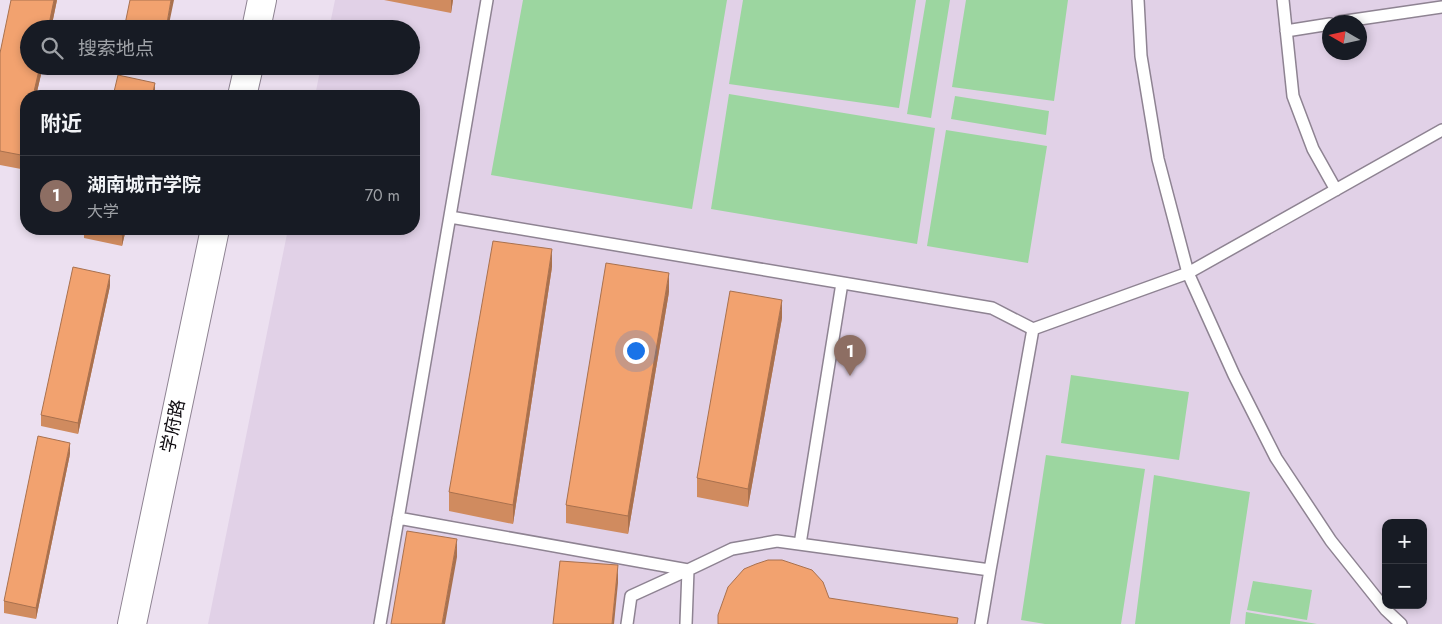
<!DOCTYPE html>
<html lang="zh">
<head>
<meta charset="utf-8">
<style>
  body { margin:0; font-family:Jost,"Noto Sans SC",sans-serif; background:#20242c; color:#f1f3f6 }
  .controls { position:absolute; right:15px; bottom:15px; display:grid; overflow:hidden; border-radius:10px; box-shadow:0 2px 8px #0003 }
  .controls button { width:45px; height:45px; display:grid; place-items:center; padding:0; border:0; border-bottom:1px solid #363941; background:#171b24; color:#f1f3f6; font:25px sans-serif }
  .compass { position:absolute; left:1322px; top:15px; width:45px; height:45px; border-radius:50%; background:#171b24; box-shadow:0 2px 8px #0003; rotate:279deg }
  .you { position:absolute; left:635px; top:350px; width:18px; height:18px; margin:-12px; border:4px solid #fff; border-radius:50%; background:#1a73e8; box-shadow:0 0 0 8px #1a73e833 }
  .badge { display:grid; place-items:center; width:32px; height:32px; border-radius:50%; background:#6c6903; color:#fff; font-size:16px; font-weight:700 }
  .pin { position:absolute; translate:-50% -41px; filter:drop-shadow(0 1px 2px #0008) }
  .pin::after { content:''; position:absolute; top:26px; width:18px; height:15px; background:inherit; clip-path:polygon(0 0,100% 0,50% 100%) }
  .list { margin:0; padding:0; list-style:none }
  h2 { display:flex; justify-content:space-between; align-items:center; height:65px; margin:0; padding:0 20px; font-size:21px }
  h2 small { font-size:16px; font-weight:400; color:#9ea1a6 }
  .list li { display:grid; grid-template-columns:32px 1fr auto; gap:15px; align-items:center; box-sizing:border-box; height:80px; padding:0 20px; border-top:1px solid #363941 }
  .list b { display:block; font-size:19px; white-space:nowrap }
  .list p { margin:0; font-size:16px; white-space:nowrap; color:#9ea1a6 }
  .list em { font-size:16px; font-style:normal; color:#9ea1a6 }
  .icon { flex:none; width:28px; height:28px; fill:none; stroke:currentColor; stroke-width:2; stroke-linecap:round; stroke-linejoin:round }
  .map { position:relative; flex:none; width:1442px; height:624px; overflow:hidden }
  .search { position:absolute; background:#171b24; box-shadow:0 2px 8px #0003; left:20px; top:20px; width:400px; height:55px; display:flex; align-items:center; gap:12px; box-sizing:border-box; padding:0 18px; border-radius:28px; color:#9ea1a6; font-size:19px }
  .panel { position:absolute; background:#171b24; box-shadow:0 2px 8px #0003; left:20px; top:90px; width:400px; height:145px; border-radius:20px }
  .map>svg:first-child { display:block }
</style>
</head>
<body>
<div class="map">
<svg width="1442" height="624" viewBox="0 0 1442 624">
  <rect width="100%" height="100%" fill="#ece0f0"/>
  <path fill="#e1d1e7" fill-rule="evenodd" d="M335,0H1442V624H208L288,229H414V96H315L321,66H411V29H329ZM1330,22H1360V52H1330ZM1386,523H1423V605H1386Z"/>
  <path fill="#9cd6a0" d="M523,0H727L692,209L491,175Z
    M743,0H916L899,108L729,84Z
    M926,0H950L931,118L907,114Z
    M966,0H1068L1054,101L952,87Z
    M729,94L935,128L917,244L711,209Z
    M955,96L1049,111L1046,135L951,119Z
    M946,130L1047,146L1028,263L927,246Z
    M1071,375L1189,392L1179,460L1061,443Z
    M1046,455L1145,469L1121,624H1045L1021,620Z
    M1154,475L1250,492L1230,624H1135Z
    M1253,581L1312,590L1307,620L1247,610Z
    M1246,612L1317,624H1245Z"/>
  <g fill="none" stroke-linecap="round" stroke-linejoin="round">
    <g stroke="#8e8392" stroke-width="14">
      <path id="lane" d="M1138,0L1141,56L1158,159L1188,273L1234,375L1276,458L1331,541L1386,610L1401,624
        M1283,0L1293,96L1313,149L1336,190
        M1339,22L1442,7
        M1286,31L1330,24
        M450,217L992,308L1033,329
        M398,518L688,570
        M800,544L842,283
        M990,570L1033,329L1188,273L1442,130
        M380,624L487,0
        M627,624L631,596L688,570
        M686,624L688,570L732,549L777,541L990,570L981,624"/>
    </g>
    <g stroke="#8e8392" stroke-width="30">
      <path id="secondary" d="M256,29L262,0
        M242,96L249,66
        M132,624L215,229"/>
    </g>
    <use href="#lane" stroke="#fff" stroke-width="11"/>
    <use href="#secondary" stroke="#fff" stroke-width="28"/>
  </g>
  <path fill="#d08b5f" d="M57,0L51,29H29L43,66L36,96H26L21,169L0,165V53Z
    M384,0H453L451,13Z
    M133,66H161L160,72Z
    M84,229H126L122,246L84,238Z
    M552,267L513,524L449,511V492Z
    M110,286L78,434L41,426V415Z
    M669,292L628,534L566,523V505Z
    M782,318L748,507L697,497V478Z
    M70,454L36,619L4,613V601Z"/>
  <path fill="#a9714e" d="M54,0H57L51,29H48Z
    M171,0H174L168,29H166Z
    M451,0H453L451,13Z
    M40,66H43L36,96H33Z
    M155,83V96H152Z
    M26,129V144L21,169V155Z
    M123,229H126L122,246V235Z
    M552,249V267L513,524V505Z
    M669,273V292L628,534V516Z
    M110,275V286L78,434V423Z
    M782,300V318L748,507V489Z
    M70,443V454L36,619V608Z
    M457,539V557L445,624H442Z
    M618,565V583L614,624H612Z"/>
  <path fill="#f2a26f" stroke="#a9714e" d="M11,0H54L48,29H29V66H40L33,96H26V129L21,155L0,151V53Z
    M130,0H171L166,29H124Z
    M118,75L155,83L152,96H113Z
    M94,229H123L122,235Z
    M493,241L552,249L513,505L449,492Z
    M606,263L669,273L628,516L566,505Z
    M73,267L110,275L78,423L41,415Z
    M730,291L782,300L748,489L697,478Z
    M38,436L70,443L36,608L4,601Z
    M407,531L457,539L442,624H391Z
    M768,560H782L812,570L823,582L829,598L958,618L957,624H718V615L728,587L744,569L756,564Z
    M560,561L618,565L612,624H553Z"/>
  <g text-anchor="middle" stroke-width="4.5" stroke-linejoin="round" paint-order="stroke">
    <g font-size="18" fill="#0f0b10" stroke="#fff">
      <text transform="translate(173 426) rotate(-78)" y="6">学府路</text>
    </g>
  </g>
</svg>
<div class="controls">
<button>+</button>
<button>−</button>
</div>
<svg class="compass" viewBox="-18 -18 36 36"><path d="M0-13l5 13h-10z" fill="#e53935"/><path d="M0 13l5-13h-10z" fill="#9ea1a6"/></svg>
<div class="you"></div>
<div class="pin badge" style="left:850px;top:376px;background:#8d6e63">1</div>
<div class="search"><svg class="icon" aria-label="search" viewBox="0 0 24 24"><circle cx="10" cy="10" r="6"/><path d="M15 15l6 6"/></svg>搜索地点</div>
<section class="panel">
<h2>附近<small></small></h2>
<ul class="list">
<li><span class="badge" style="background:#8d6e63">1</span><div><b>湖南城市学院</b><p>大学</p></div><em>70 m</em></li>
</ul>
</section>
</div>
</body>
</html>
